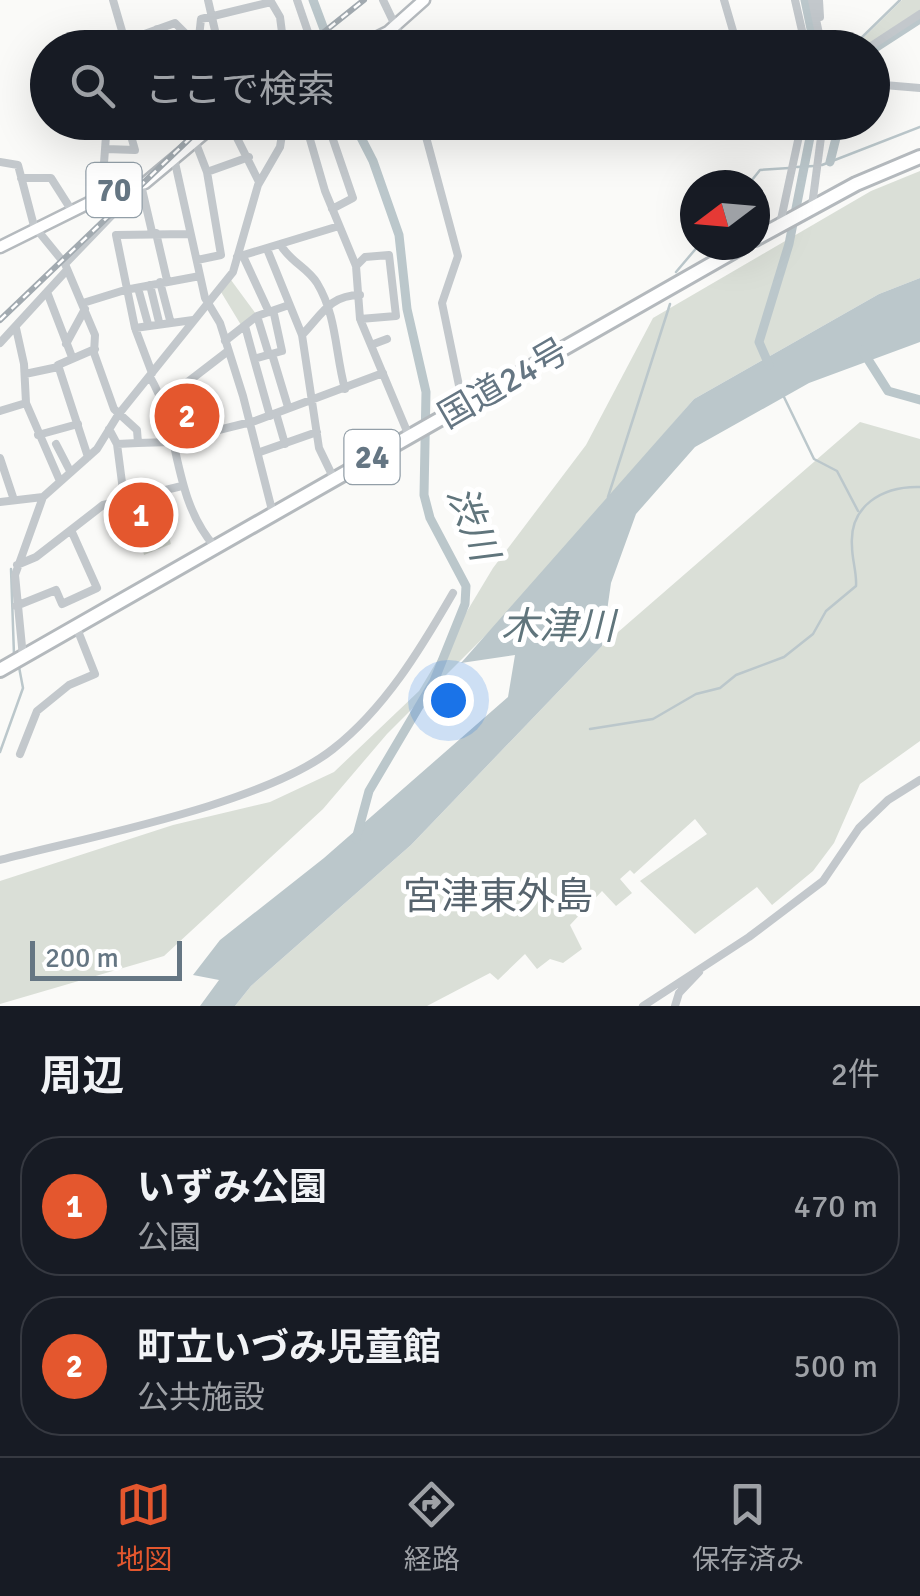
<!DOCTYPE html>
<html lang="ja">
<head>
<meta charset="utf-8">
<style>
  body { margin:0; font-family:Signika,"Noto Sans JP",sans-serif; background:#242831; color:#f1f3f6 }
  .compass { position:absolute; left:680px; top:170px; width:90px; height:90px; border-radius:50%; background:#171b24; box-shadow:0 10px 40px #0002; rotate:254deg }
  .scale { position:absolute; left:30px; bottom:25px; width:152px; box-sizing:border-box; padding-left:10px; border:5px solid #657683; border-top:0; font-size:28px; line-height:35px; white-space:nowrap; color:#657683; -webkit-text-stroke:8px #fff; paint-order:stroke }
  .you { position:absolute; left:448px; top:700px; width:35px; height:35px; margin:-25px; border:8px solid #fff; border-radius:50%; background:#1a73e8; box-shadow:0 0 0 15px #1a73e833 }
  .badge { display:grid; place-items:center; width:65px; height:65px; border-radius:50%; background:#e4572e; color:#fff; font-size:32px; font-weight:700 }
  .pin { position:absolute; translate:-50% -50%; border:5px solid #fff; box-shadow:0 2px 10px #0006 }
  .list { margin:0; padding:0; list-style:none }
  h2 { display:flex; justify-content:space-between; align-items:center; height:130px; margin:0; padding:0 40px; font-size:42px }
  h2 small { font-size:32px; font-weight:400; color:#9ea1a6 }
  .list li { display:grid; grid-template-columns:65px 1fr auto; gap:30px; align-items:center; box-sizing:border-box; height:140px; margin:0 20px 20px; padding:0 20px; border:2px solid #363941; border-radius:40px }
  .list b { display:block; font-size:38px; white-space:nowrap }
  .list p { margin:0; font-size:32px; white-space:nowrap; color:#9ea1a6 }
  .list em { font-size:32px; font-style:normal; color:#9ea1a6 }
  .icon { flex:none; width:55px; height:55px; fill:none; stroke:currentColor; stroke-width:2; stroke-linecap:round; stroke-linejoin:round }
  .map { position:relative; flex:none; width:920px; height:1006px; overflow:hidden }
  .search { position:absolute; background:#171b24; box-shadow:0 10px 40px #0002; left:30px; right:30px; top:30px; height:110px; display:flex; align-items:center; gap:25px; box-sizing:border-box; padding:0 35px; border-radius:55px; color:#9ea1a6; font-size:38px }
  .sheet { height:450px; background:#171b24 }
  nav { display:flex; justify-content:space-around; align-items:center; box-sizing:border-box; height:140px; border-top:2px solid #363941; background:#171b24; font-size:28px; color:#9ea1a6 }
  nav a { display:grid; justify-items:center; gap:5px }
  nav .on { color:#e4572e }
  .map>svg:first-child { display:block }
</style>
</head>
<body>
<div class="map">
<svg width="920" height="1006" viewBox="0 0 920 1006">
  <rect width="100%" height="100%" fill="#fafaf8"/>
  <path fill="#dadfd7" d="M902,0H920V10L864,47L853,48Z
    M920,171V278L879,294L694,399L520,601L387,734L323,809L164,956L0,1004V881L173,825L270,802L334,772L419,691L493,568L586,445L653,318L871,191Z
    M231,280L256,314L241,325L221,292Z
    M860,422L920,439V741L860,784L834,843L813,871L772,905L757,887L695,934L640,881L707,834L695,819L634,874L630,870L620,879L632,893L616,906L602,891L570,925L582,949L563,963L550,959L537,969L525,954L498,980L490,973L427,1006H235L251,986L411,845L602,646Z
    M157,494L171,544L144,555L140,538L132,536L130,527L121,528L115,502Z"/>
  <path fill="#bbc7cb" d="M920,278V342L809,383L695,447L636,514L611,583L602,646L411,845L251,986L235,1006H200L219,980L193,975L220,940L324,858L508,697L515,655L461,663L694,399L879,294Z"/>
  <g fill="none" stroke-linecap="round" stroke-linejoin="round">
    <path stroke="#bbc7cb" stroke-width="2.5" d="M851,48L900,0
      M822,165L920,127
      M797,167L814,166
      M748,185L760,170L789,168
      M676,272L699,245
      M783,395L814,459L837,471L858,511
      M608,497L670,304
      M11,569L14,655
      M590,729L653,719L696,694L720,688L736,675L784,657L813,634L826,611L856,586C857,573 852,560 852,546C849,506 882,486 920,487
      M0,752L23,688L19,667"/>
    <path stroke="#bbc7cb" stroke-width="9" d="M313,0L331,48
      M805,0L815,48
      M872,50L920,19
      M353,122L373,161L399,235L407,309L426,392L424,495L430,518L466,586L465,604L434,681L369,791L356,839
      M830,162L840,122
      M862,350L888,391L920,400
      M769,365L759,342L789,244L813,122"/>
    <g stroke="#b5babe" stroke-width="15">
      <path id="major" d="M356,48L388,32L424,0
        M0,247L119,188L145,183L218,122"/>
    </g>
    <g stroke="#b4b9bd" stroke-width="18">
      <path id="highway" d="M755,239L856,184L920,157
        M0,670L745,245"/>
    </g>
    <path stroke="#c3c8cc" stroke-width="8" d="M113,0L127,48
      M208,0L219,48
      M270,0L280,17L284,48
      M383,0L406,48
      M724,0L738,48
      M795,0L806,48
      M812,0L822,48
      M819,0L820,17
      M157,29L162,48
      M125,41L175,23L194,42L199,37L201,19L271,2
      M246,48L283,38
      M293,48L309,35L297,0
      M868,48L920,14
      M872,84L920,88
      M160,122L169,127L182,122
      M229,122L259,182
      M305,122L325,191L356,266L360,319L409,436
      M327,122L353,198L332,209
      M422,122L458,256L442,303L463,405
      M753,122L758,129L777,122
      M195,141L207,172L221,255L197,260
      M106,149L135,150L127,122
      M174,158L205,298L220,323L243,396L273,514
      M0,162L18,165L34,226L65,264L95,335L94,353L114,409L137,430L138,443L117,444
      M207,172L249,157
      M21,178H51L72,211
      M141,185L152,232
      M95,200L92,182L104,163L107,122
      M812,206L823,122
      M780,224L802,122
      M156,233L167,280
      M280,244C290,262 307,267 317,283C337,316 335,353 345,389
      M267,249L302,335L319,448L334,479
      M243,256L269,312
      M237,257L339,226
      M65,264L141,185
      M356,266L365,257L389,255L396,316L360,319
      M160,282L170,320
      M150,285L159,322
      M138,288L148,324
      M47,292L72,357
      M83,303L125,290L200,276
      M257,316L269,355
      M245,326L254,359L282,351L274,314
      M16,328L24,364L26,403L59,479
      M135,328L193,320
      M302,335C321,316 329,295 360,295
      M225,341L257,316L289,305
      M0,343L67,270
      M66,344L85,309
      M371,345L387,339
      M272,354L288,407
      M254,359L270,416
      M152,373L135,328L116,235L189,234
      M25,374L58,367
      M150,377C182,431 171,497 215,547
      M163,401L228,351
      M0,411L26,403
      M276,413L285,444
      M109,429L117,444L124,498
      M38,435L78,424
      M138,443L170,442L255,421L383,373
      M56,444L70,471
      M260,452L317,432
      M88,457L58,365L95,349
      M0,458L13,497
      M0,502L43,497
      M17,565L36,557L103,505L182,486
      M16,606L56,590L62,604L97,588L71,530
      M23,657L15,575L43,497L97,449L118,415L233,272L258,185L280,147L284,122
      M20,754L37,711L69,685L95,674L76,626
      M0,860C88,837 264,804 333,749C385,708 420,650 453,593
      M643,1006L749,937L823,881L859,828L888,800L920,780
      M675,1006L679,993L699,972"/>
    <use href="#major" stroke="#fff" stroke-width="10"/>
    <use href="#highway" stroke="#fff" stroke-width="12"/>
    <g stroke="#a2aab0" stroke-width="6">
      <path id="rail" d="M304,48L364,0
        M0,320L207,122"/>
    </g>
    <use href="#rail" stroke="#fff" stroke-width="2.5" stroke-dasharray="8" stroke-linecap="butt"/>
  </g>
  <g text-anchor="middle" stroke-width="10" stroke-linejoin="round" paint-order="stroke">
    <g fill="#fff" stroke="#939fa8" stroke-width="2.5">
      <rect x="86.5" y="163" width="55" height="54" rx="8"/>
      <rect x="344.5" y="430" width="55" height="54" rx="8"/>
    </g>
    <g font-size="32" font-weight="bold" fill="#657683">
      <text x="114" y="201">70</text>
      <text x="372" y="468">24</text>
    </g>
    <g font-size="35" fill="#657683" stroke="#fff">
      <text transform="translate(503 383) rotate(-30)" y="12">国道24号</text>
    </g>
    <g font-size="38" font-style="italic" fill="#60757c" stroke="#fff">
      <text transform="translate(473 523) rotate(69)" y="13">渋川</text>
      <text x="558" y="639">木津川</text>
    </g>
    <g font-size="38" fill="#57646e" stroke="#fff">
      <text x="498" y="909">宮津東外島</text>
    </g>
  </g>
</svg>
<svg class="compass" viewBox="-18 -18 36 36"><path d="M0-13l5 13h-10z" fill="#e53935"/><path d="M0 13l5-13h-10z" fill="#9ea1a6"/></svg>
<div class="scale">200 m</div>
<div class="you"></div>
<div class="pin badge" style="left:141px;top:515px">1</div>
<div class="pin badge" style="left:187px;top:416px">2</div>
<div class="search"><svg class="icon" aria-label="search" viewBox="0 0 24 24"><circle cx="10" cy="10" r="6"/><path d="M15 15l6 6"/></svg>ここで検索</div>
</div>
<section class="sheet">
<h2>周辺<small>2件</small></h2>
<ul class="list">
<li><span class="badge">1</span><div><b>いずみ公園</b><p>公園</p></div><em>470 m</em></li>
<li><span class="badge">2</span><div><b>町立いづみ児童館</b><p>公共施設</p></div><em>500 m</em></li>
</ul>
</section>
<nav>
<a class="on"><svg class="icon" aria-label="map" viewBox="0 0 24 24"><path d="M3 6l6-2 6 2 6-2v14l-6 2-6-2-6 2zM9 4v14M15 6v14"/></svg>地図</a>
<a><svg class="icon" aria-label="directions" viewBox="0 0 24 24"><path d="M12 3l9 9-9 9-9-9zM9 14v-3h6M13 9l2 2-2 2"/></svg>経路</a>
<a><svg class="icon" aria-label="saved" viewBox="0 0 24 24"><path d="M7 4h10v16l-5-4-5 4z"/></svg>保存済み</a>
</nav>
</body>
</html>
